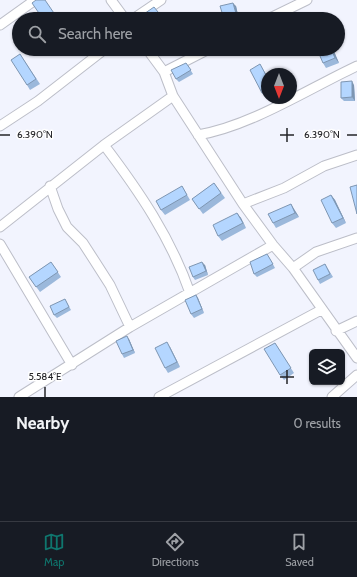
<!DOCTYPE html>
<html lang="en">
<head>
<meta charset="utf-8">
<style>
  body { margin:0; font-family:Cabin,sans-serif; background:#242831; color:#f1f3f6 }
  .controls { position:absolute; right:12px; bottom:12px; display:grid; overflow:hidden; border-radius:6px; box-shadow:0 1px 3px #0004 }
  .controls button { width:36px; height:36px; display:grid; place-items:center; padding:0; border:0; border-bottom:1px solid #363941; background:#171b24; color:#f1f3f6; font:20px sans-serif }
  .compass { position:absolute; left:261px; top:68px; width:36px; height:36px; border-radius:50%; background:#171b24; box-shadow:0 1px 3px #0004; rotate:180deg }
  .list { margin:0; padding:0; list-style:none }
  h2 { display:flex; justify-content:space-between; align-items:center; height:52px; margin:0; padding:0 16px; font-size:17px }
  h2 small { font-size:13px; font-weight:400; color:#9ea1a6 }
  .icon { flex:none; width:22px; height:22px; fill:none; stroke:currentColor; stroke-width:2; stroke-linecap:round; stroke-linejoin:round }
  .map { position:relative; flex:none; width:357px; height:397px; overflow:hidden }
  .search { position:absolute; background:#171b24; box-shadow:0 1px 3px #0004; left:12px; right:12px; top:12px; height:44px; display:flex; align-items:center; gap:10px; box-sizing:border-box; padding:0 14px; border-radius:22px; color:#9ea1a6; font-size:15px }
  .sheet { height:124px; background:#171b24 }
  nav { display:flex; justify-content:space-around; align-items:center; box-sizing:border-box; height:56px; border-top:1px solid #363941; background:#171b24; font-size:11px; color:#9ea1a6 }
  nav a { display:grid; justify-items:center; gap:2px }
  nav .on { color:#0f766e }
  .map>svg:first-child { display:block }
</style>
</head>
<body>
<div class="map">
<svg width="357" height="397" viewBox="0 0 357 397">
  <rect width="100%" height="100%" fill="#f2f4fe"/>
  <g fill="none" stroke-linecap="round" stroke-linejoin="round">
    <g stroke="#bcbec8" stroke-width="11">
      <path id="minor" d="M111,0L125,19
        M133,19L161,0
        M268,19L307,0
        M0,25L35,0
        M147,49L164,72L173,96L243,204L273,245L293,268L357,358
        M164,72L209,49
        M0,126L38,101L105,49
        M198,135C251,126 308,89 357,66
        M104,145C139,191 171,238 190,293
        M50,186L58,209L67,227L83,243L94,260L110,285L130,327
        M243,204L284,188L324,166L357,155
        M0,227L104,145L173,96
        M0,244L72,365
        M293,268L316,252L357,238
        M336,331L357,321
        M19,397L130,327L273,245
        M159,397L321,310
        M332,397L357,375"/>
    </g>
    <use href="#minor" stroke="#fff" stroke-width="9"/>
  </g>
  <path fill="#9bb8db" d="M236,6L239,19H224Z
    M333,49L339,63L326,68L323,63Z
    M20,54L40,84L30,90L27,85Z
    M186,63L193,74L179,82L176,79Z
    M260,64L267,76V97L266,98L262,93Z
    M354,85L355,101H344L341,98Z
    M214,183L225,198L203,214L192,199Z
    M182,186L190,200L165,215L161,210Z
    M331,195L335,200L346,223L336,228L332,223Z
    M291,204L294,209L299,217L276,228L273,223Z
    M237,213L241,218L246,228L222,241L218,236Z
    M269,257L275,268L257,277L254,274Z
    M51,262L61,277L40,292L29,277Z
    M325,264L333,277L320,284L318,280Z
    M205,265L208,275L195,280L193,277Z
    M196,295L198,298L204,313L194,318L191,314Z
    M65,299L71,310L57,318L54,315Z
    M129,339L135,353L124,358L122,354Z
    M275,343L294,373L284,380L280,375Z
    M170,347L180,367L168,373L165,368Z"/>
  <path fill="#7e96b2" d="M233,3L236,6L239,19L237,17Z
    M331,49H333L339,63L335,58Z
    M352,81L354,85L355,101L352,97Z
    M331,195L335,200L346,223L343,218Z
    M291,204L294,209L299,217L295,213Z
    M237,213L241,218L246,228Z
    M202,262L205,265L208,275L206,271Z
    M196,295L198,298L204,313L202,309Z
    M127,336L129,339L135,353L133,350Z
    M167,342L170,347L180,367L177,362Z"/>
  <path fill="#b4d6ff" stroke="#7e96b2" d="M36,0H45L58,19H43L32,3Z
    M233,3L237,17L228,19H224L220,6Z
    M154,7L162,17L160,19H144L141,16Z
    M317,49H331L335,58L323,63Z
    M20,54L36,79L27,85L11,60Z
    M186,63L191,70L176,79L171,70Z
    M260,64L267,77V91L262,93L250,70Z
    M352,81V97L341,98V82Z
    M214,183L221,193L199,209L192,199Z
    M357,185V214L350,187Z
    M182,186L187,195L161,210L156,201Z
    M331,195L343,218L332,223L321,200Z
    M291,204L295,213L273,223L268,214Z
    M237,213L243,223L218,236L213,225Z
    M267,254L273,264L254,274L250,262Z
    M51,262L58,272L36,287L29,277Z
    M202,262L206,271L193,277L189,267Z
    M325,264L330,274L318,280L313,270Z
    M196,295L202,309L191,314L185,300Z
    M65,299L69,307L54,315L50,306Z
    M127,336L133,350L122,354L116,341Z
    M167,342L177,362L165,368L155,348Z
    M275,343L291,368L280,375L264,349Z"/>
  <path fill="none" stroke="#242428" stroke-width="1.5" d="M287,128V142M0,135H10M280,135H294M347,135H357M287,370V384M280,377H294M45,387V397"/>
  <g font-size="10" text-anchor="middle" fill="#242428" stroke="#fff" stroke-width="3" stroke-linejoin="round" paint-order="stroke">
    <text x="322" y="138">6.390°N</text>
    <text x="35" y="138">6.390°N</text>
    <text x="45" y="380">5.584°E</text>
  </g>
</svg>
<div class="controls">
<button><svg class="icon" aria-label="layers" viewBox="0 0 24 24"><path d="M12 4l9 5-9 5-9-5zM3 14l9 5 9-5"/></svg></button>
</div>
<svg class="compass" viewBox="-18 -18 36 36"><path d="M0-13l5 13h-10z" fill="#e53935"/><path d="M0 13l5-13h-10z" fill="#9ea1a6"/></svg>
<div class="search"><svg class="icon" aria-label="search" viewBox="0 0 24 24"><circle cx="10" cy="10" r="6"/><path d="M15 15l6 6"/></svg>Search here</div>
</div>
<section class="sheet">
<h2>Nearby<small>0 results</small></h2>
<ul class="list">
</ul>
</section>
<nav>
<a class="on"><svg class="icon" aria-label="map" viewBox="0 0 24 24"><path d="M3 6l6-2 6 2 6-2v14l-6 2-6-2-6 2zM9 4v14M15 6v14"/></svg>Map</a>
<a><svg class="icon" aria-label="directions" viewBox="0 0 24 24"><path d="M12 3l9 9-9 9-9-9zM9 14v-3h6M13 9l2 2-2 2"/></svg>Directions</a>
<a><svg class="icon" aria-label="saved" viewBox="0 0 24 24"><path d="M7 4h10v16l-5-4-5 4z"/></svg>Saved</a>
</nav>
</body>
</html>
